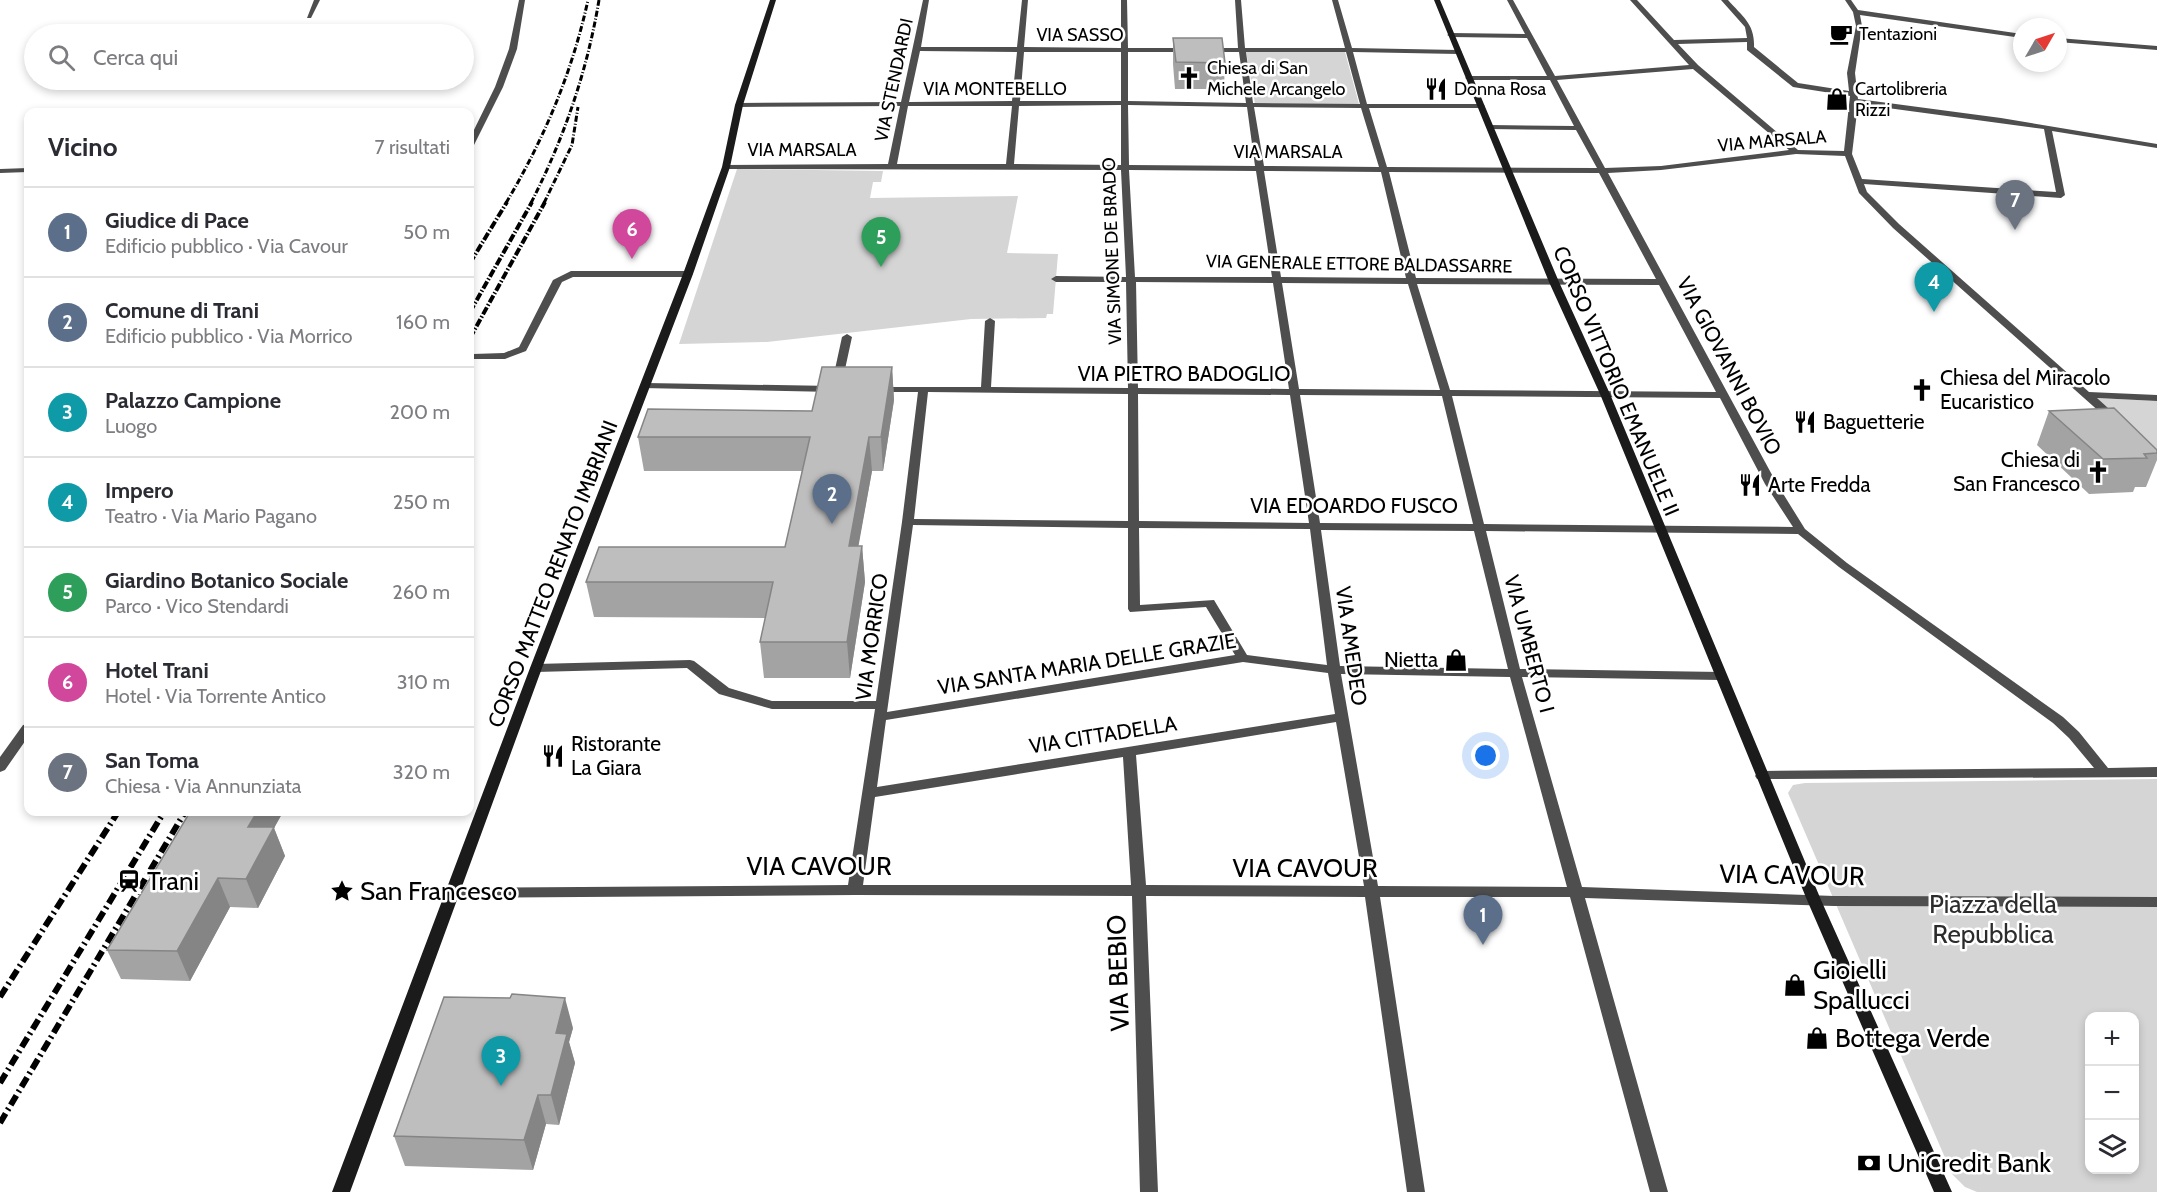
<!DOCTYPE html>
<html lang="it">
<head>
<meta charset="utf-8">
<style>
  body { margin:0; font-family:Cabin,sans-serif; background:#f7f7f7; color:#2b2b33 }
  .controls { position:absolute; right:18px; bottom:18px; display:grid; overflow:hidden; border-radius:12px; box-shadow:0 3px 9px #0003 }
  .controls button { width:54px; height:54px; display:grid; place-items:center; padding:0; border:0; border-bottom:2px solid #e1e1e2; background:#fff; color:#2b2b33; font:30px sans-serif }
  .compass { position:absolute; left:2013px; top:18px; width:54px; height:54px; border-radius:50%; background:#fff; box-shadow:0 3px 9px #0003; rotate:51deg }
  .you { position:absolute; left:1486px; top:756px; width:21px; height:21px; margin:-15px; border:4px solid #fff; border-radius:50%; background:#1a73e8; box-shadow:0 0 0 9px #1a73e833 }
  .badge { display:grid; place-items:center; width:39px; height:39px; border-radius:50%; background:#2563eb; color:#fff; font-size:20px; font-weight:700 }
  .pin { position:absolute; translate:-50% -50px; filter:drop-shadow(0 2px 3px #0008) }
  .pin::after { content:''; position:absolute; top:32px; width:21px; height:18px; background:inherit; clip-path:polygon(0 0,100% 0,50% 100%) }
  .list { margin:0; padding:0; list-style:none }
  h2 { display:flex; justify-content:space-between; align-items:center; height:78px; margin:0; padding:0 24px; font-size:26px }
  h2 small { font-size:20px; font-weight:400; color:#7c7c81 }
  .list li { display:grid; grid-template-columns:39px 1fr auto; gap:18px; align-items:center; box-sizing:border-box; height:90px; padding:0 24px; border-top:2px solid #e1e1e2 }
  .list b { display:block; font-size:22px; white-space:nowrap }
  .list p { margin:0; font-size:20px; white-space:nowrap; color:#7c7c81 }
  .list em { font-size:20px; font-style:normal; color:#7c7c81 }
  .icon { flex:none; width:33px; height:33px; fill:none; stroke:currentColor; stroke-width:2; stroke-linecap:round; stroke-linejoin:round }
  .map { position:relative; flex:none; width:2157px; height:1192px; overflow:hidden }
  .search { position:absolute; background:#fff; box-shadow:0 3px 9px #0003; left:24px; top:24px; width:450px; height:66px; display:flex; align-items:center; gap:15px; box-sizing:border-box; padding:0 21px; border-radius:33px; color:#7c7c81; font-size:22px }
  .panel { position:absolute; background:#fff; box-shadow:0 3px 9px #0003; left:24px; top:108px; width:450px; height:708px; border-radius:12px }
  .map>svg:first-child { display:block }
</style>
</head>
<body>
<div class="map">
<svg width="2157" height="1192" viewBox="0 0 2157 1192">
  <rect width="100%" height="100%" fill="#fff"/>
  <path fill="#d5d5d5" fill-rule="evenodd" d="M1246,51L1345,52L1359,104H1255Z
    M737,169L883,171L881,182H873L870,198L1018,196L1007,253L1058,254L1053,314H1047L1046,318L971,319L767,342L679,344Z
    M2095,398L2157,401V457Z
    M2157,779V1192H1977L1965,1187L1952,1174L1788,793L1793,785L1805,783ZM2090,1016H2134V1170H2090Z"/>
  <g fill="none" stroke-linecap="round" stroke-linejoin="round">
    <path fill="#4e4e4e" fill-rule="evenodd" d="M314,0H320L311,18H307Z
      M519,0H525L517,49L503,87L474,145L470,147V138L495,87L509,49Z
      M923,0H929L921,47H1017L1022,0H1028L1024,47L1121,48V0H1127L1128,48H1187L1191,50L1187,52H1128V101L1246,103L1239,52H1208L1204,50L1208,48H1238L1235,0H1241L1245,48H1345L1332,0H1338L1352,48L1458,50L1462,52L1458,54L1353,52L1367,104H1481L1485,106L1481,108H1369L1387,167L1597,168L1576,130L1490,129L1486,127L1490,125L1574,126L1550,80H1469L1465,78L1469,76H1547L1527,38L1451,37L1447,35L1451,33L1525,34L1507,0H1513L1555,76L1689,65L1630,0H1637L1674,40L1747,38L1745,27L1721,0H1728C1743,17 1755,24 1754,47L1798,83L1849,91L1847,73L1856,26L1853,12L1845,0H1851L1858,10L2022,34V38L1860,15L1862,26L1855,73L1858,99L2001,118L2157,144V148L2052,131L2065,195L2061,198L1864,184L1867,192L1899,224L2089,392L2157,395V401L2097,398L2119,418L2120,420L2119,422H2111L1893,228L1859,193L1845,156L1796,154L1661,170L1608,173L1777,484L1805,529L1847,563L2063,717L2079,732L2108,768L2157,767V777L1757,779L1755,776L1757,773L1762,771L2094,768L2069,738L2053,723L1839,567L1798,534L1486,531L1520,669L1721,672L1727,676L1721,680L1522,677L1582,887L1834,896L2157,897V907L1834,906L1585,898L1668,1192H1650L1570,897H1380L1425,1192H1407L1365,897L1146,896L1158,1192H1140L1132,896L855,895L453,898L448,897L446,893L448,889L453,888L848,885L875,709H772L719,694L687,668L536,672L530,668L536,664L690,660L694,661L729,688L772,701H876L902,522L918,392H878L874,391V387H981L985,321L990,318L995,321L991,387L1128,388L1126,282H1056L1051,279L1056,276L1126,277L1121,170L726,169L722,167L726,165L888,164L900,106L739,107L735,105L739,103L901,102ZM1747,42V50L1793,87L1850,96L1844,151L1798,150L1698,65L1678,44ZM920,51L1017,52L1012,101L909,102ZM1024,52H1121V101H1020ZM1246,52H1346L1360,104L1253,103ZM1693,69L1789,150L1661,166L1605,168L1557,80ZM1858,104L2044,129L2056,192L1862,179L1852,154ZM1121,105V165L1014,164L1019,106ZM1128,105L1247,107L1255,166L1129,165ZM908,106H1012L1006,164H897ZM1254,107L1361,108L1379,167L1264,166ZM1129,170L1256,171L1272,277H1135ZM1264,171L1381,172L1406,278L1281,277ZM1389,172L1599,173L1656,279L1416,278ZM1136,282L1273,283L1289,389L1138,388ZM1282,283L1408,284L1440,390L1299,389ZM1417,284L1659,285L1716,392L1450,390ZM928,392L1128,394V521L914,519ZM1138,394L1290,395L1309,523L1139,521ZM1300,395L1442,396L1473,524L1320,523ZM1452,396L1720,398L1765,484L1793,527L1484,524ZM913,525L1128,528V609L1130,612L1206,607L1235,655L887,712ZM1139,528L1310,529L1327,665L1247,655L1214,600L1140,605ZM1321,530L1474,531L1508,669L1340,666ZM1243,662L1328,673L1335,714L877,787L886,720ZM1341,674L1510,677L1567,887L1378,886ZM1336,722L1364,886L1146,885L1136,755ZM1123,757L1131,885H863L875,797Z
      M2058,38L2157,46V50L2058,42Z
      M28,168V172L0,173V169Z
      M571,271H688L693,274L688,277H573L562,282L526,351L505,359H470V355L473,354L504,353L519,347L553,280Z
      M847,334L852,337L842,383L837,386L832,383L842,337Z
      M646,383L833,386L838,389L833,392L642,388L641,386Z
      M28,724V737L5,770L0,772V757L23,725Z"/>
    <path fill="#1b1b1b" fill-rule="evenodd" d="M770,0H776L743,105L730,167L693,274L542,668L350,1192H332L530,668L683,274L722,167L735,105Z
      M1434,0H1440L1559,282L1610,394L1821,900L1952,1192H1934L1807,900L1600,394L1549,282Z"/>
    <path stroke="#000" stroke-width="3" stroke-dasharray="6 2 1 2" stroke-linecap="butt" d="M506,203C544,139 572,73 588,0
      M531,203C564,138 587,72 599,0
      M544,203L572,145L578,107"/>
    <path stroke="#000" stroke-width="4" stroke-dasharray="8 2 1.5 2" stroke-linecap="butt" d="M470,263L507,202
      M470,312L532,202
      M470,338L545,202"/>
    <path stroke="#000" stroke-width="6" stroke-dasharray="11 4 2 4" stroke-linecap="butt" d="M0,997L118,812
      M0,1083L164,812
      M0,1123L185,812"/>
  </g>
  <path fill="#a3a3a3" d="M1173,38L1225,63L1224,89H1175L1173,64Z
    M892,367L894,400L883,471H872L858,546H862L865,582L850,678H764L760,642L765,618L594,617L586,582L785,547L802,471H644L638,437L812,411Z
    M2049,411L2157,450V460L2146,487H2135L2133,492L2089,494L2037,445Z
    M190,812H283L274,828L285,856L258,908L230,907L190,981L121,979L107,950Z
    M573,1028L569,1042L575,1063L559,1125L546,1124L533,1170L405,1166L394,1136Z"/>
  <path fill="#858585" d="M892,367L894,400L883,471L881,437Z
    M869,437L872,471L852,582L849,546Z
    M862,546L865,582L850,678L847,642Z
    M257,812H283L274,828L285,856L258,908L246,879L248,827Z
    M218,878L230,907L190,981L177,951Z
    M565,998L573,1028L569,1042L575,1063L559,1125L551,1095L556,1033Z
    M538,1095L546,1124L533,1170L524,1140Z"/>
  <path fill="#bebebe" stroke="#858585" stroke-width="1.5" d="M1173,38H1222L1225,63L1176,62Z
    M822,367H892L881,437H869L849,546H862L847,642H760L773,582H586L599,547H785L810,437H638L648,409L812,411Z
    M2114,408L2157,450V453L2144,454L2147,458L2103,459L2049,411Z
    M190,812H257L248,827H274L246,879L218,878L177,951L107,950Z
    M512,994L565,998L556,1033L567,1034L551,1095H538L524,1140L394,1136L444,997L510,998Z"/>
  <defs>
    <g id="cafe-bare" transform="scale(1.8)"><path d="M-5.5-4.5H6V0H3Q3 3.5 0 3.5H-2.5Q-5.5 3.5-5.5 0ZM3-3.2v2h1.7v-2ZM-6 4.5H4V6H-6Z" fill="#000" stroke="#fff" stroke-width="2.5" paint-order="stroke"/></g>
    <g id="church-bare" transform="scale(1.8)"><path d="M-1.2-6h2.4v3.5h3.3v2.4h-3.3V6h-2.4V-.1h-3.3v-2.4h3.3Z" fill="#000" stroke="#fff" stroke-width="2.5" paint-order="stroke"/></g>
    <g id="restaurant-bare" transform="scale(1.8)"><path d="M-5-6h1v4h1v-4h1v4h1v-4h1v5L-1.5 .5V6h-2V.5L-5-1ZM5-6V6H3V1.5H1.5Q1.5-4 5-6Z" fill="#000" stroke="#fff" stroke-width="2.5" paint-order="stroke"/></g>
    <g id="shop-bare" transform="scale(1.8)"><path d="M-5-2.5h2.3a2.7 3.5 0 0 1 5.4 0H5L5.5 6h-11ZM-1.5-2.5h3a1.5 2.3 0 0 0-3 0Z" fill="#000" stroke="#fff" stroke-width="2.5" paint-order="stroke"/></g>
    <g id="station-bare" transform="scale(1.8)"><path d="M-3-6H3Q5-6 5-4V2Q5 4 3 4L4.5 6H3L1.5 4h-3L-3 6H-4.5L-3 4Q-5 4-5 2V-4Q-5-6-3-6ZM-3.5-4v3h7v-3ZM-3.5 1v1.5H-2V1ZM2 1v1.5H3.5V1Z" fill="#000" stroke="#fff" stroke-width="2.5" paint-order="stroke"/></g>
    <g id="sight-bare" transform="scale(1.8)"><path d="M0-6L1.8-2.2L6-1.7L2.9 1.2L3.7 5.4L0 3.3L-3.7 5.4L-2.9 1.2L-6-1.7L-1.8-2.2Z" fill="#000" stroke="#fff" stroke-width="2.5" paint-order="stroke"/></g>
    <g id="bank-bare" transform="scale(1.8)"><path d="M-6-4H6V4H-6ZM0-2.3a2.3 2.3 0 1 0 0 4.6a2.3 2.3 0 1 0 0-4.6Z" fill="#000" stroke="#fff" stroke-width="2.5" paint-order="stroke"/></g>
  </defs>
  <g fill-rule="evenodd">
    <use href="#cafe-bare" x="1841" y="34"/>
    <use href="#church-bare" x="1189" y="78"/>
    <use href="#restaurant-bare" x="1436" y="89"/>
    <use href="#shop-bare" x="1837" y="99"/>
    <use href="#church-bare" x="1922" y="390"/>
    <use href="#restaurant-bare" x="1805" y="422"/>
    <use href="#church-bare" x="2098" y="472"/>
    <use href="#restaurant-bare" x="1750" y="485"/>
    <use href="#shop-bare" x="1456" y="660"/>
    <use href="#restaurant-bare" x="553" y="756"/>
    <use href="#station-bare" x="129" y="881"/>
    <use href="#sight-bare" x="342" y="891"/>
    <use href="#shop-bare" x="1795" y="985"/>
    <use href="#shop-bare" x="1817" y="1038"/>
    <use href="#bank-bare" x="1869" y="1163"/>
  </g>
  <g text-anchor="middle" stroke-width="5" stroke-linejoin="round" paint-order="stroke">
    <g font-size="18" fill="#000" stroke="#fff" text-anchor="start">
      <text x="1859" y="40">Tentazioni</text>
      <text x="1207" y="74">Chiesa di San<tspan x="1207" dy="21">Michele Arcangelo</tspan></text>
      <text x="1454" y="95">Donna Rosa</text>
      <text x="1855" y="95">Cartolibreria<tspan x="1855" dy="21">Rizzi</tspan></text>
    </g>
    <g font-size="18" fill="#000" stroke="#fff">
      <text x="1080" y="41">VIA SASSO</text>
      <text transform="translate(894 80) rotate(-78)" y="6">VIA STENDARDI</text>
      <text x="995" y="95">VIA MONTEBELLO</text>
      <text transform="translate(1772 141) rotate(-5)" y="6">VIA MARSALA</text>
      <text x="802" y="156">VIA MARSALA</text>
      <text x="1288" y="158">VIA MARSALA</text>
      <text transform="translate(1112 251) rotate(-92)" y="6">VIA SIMONE DE BRADO</text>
      <text transform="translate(1359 264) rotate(1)" y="6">VIA GENERALE ETTORE BALDASSARRE</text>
    </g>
    <g font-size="21" fill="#000" stroke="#fff">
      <text transform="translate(1729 366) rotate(62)" y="7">VIA GIOVANNI BOVIO</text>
      <text x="1184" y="381">VIA PIETRO BADOGLIO</text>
      <text transform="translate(1616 381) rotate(67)" y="7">CORSO VITTORIO EMANUELE II</text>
      <text x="1354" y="513">VIA EDOARDO FUSCO</text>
      <text transform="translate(553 574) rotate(-69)" y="7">CORSO MATTEO RENATO IMBRIANI</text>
      <text transform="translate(872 637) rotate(-82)" y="7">VIA MORRICO</text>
      <text transform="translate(1529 644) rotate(75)" y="7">VIA UMBERTO I</text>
      <text transform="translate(1351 646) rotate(82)" y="7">VIA AMEDEO</text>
      <text transform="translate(1087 664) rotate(-9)" y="7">VIA SANTA MARIA DELLE GRAZIE</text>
      <text transform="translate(1103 735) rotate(-9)" y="7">VIA CITTADELLA</text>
    </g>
    <g font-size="21" fill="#000" stroke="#fff" text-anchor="start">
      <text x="1940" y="385">Chiesa del Miracolo<tspan x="1940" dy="24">Eucaristico</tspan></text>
      <text x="1823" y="429">Baguetterie</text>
      <text x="2080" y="467" text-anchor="end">Chiesa di<tspan x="2080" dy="24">San Francesco</tspan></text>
      <text x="1768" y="492">Arte Fredda</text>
      <text x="1438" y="667" text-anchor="end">Nietta</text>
      <text x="571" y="751">Ristorante<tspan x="571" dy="24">La Giara</tspan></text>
    </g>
    <g font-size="26" fill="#000" stroke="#fff">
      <text x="819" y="875">VIA CAVOUR</text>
      <text x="1305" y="877">VIA CAVOUR</text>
      <text transform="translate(1792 875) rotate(1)" y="9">VIA CAVOUR</text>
      <text transform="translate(1118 973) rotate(-92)" y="9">VIA BEBIO</text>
    </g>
    <g font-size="26" fill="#000" stroke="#fff" text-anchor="start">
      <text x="147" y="890">Trani</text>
      <text x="360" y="900">San Francesco</text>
      <text x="1813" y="979">Gioielli<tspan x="1813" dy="30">Spallucci</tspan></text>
      <text x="1835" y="1047">Bottega Verde</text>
      <text x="1887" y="1172">UniCredit Bank</text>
    </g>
    <g font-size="26" fill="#2c2c2c" stroke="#fff">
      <text x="1993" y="913">Piazza della<tspan x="1993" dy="30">Repubblica</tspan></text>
    </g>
  </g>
</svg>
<div class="controls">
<button>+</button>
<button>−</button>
<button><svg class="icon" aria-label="layers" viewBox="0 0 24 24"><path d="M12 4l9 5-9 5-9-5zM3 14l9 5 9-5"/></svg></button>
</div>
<svg class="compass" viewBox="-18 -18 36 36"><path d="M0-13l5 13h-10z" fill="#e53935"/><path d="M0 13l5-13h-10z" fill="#7c7c81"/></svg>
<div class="you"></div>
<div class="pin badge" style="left:1483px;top:945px;background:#5c6f8a">1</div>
<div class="pin badge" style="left:832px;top:524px;background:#5c6f8a">2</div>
<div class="pin badge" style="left:501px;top:1086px;background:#0f9aa8">3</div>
<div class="pin badge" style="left:1934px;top:312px;background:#0f9aa8">4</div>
<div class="pin badge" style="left:881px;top:267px;background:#2e9e5b">5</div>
<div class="pin badge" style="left:632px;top:259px;background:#d1479c">6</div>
<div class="pin badge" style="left:2015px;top:230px;background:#6b7280">7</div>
<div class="search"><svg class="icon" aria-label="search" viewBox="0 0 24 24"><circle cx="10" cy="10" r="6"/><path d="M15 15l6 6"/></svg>Cerca qui</div>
<section class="panel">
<h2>Vicino<small>7 risultati</small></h2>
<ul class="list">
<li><span class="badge" style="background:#5c6f8a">1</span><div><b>Giudice di Pace</b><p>Edificio pubblico · Via Cavour</p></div><em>50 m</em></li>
<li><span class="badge" style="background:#5c6f8a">2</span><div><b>Comune di Trani</b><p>Edificio pubblico · Via Morrico</p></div><em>160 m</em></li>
<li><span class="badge" style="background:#0f9aa8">3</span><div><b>Palazzo Campione</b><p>Luogo</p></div><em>200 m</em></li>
<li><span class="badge" style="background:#0f9aa8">4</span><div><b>Impero</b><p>Teatro · Via Mario Pagano</p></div><em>250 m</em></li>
<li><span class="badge" style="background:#2e9e5b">5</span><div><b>Giardino Botanico Sociale</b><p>Parco · Vico Stendardi</p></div><em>260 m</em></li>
<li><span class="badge" style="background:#d1479c">6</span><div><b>Hotel Trani</b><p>Hotel · Via Torrente Antico</p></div><em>310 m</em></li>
<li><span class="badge" style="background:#6b7280">7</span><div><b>San Toma</b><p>Chiesa · Via Annunziata</p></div><em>320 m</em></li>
</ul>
</section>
</div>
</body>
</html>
